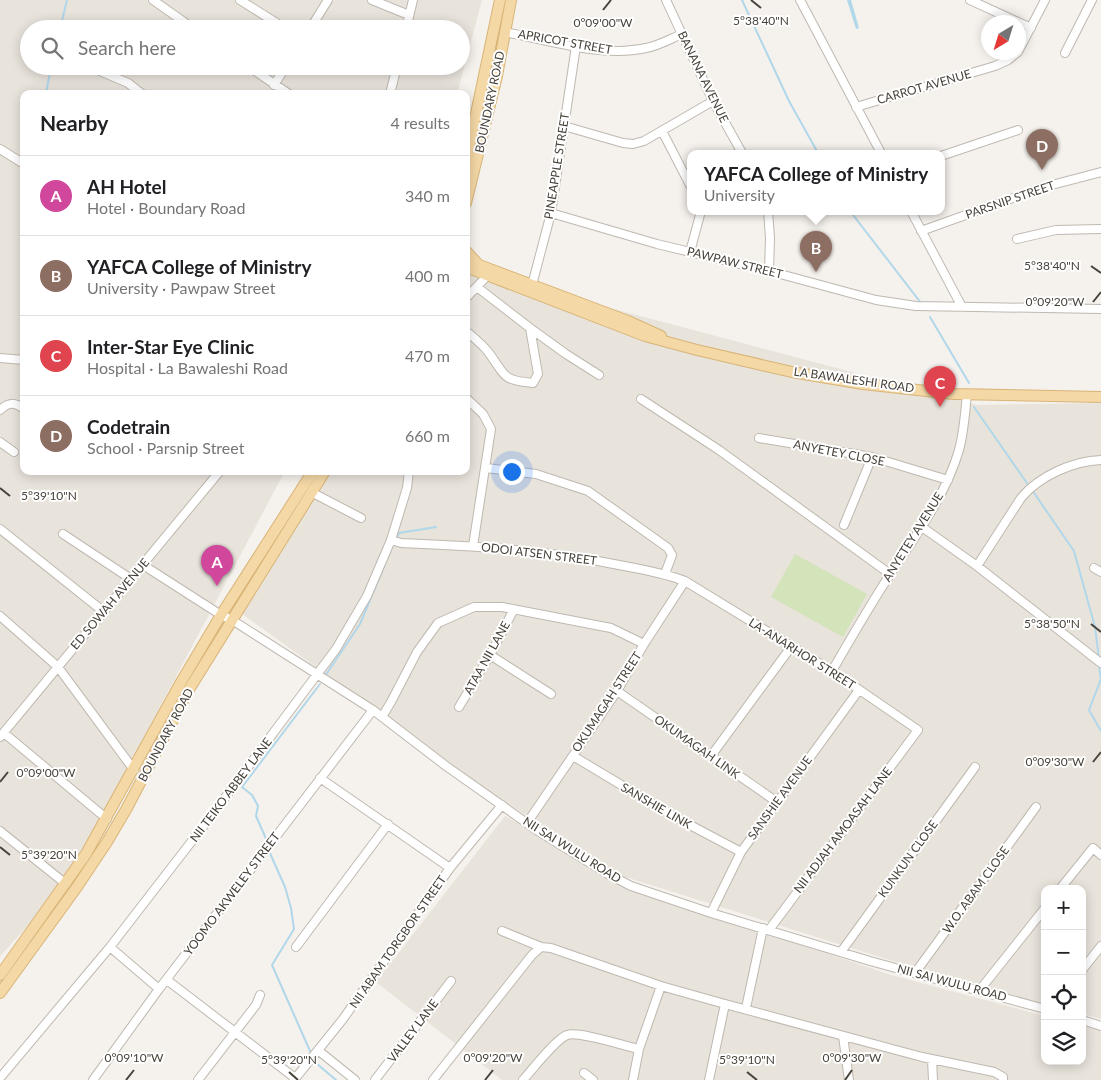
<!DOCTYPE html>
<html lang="en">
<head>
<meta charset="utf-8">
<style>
  body { margin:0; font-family:Lato,sans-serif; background:#f2f2f2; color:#202124 }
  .controls { position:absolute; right:15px; bottom:15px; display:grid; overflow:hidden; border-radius:10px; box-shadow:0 2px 12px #0003 }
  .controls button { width:45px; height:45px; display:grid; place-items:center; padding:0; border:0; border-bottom:1px solid #e0e0e0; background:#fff; color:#202124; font:25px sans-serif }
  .compass { position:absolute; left:981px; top:15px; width:45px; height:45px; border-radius:50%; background:#fff; box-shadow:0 2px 12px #0003; rotate:218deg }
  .you { position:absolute; left:511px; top:471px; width:18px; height:18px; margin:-12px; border:4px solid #fff; border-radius:50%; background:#1a73e8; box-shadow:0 0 0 8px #1a73e833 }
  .badge { display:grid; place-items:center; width:32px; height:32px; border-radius:50%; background:#2563eb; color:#fff; font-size:16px; font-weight:700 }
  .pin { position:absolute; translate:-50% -41px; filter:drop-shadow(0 1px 2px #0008) }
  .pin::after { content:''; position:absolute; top:26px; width:18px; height:15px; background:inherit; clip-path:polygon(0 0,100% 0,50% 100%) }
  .popup { position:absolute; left:687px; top:150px; width:258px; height:65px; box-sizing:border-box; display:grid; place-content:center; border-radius:10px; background:#fff; filter:drop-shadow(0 1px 4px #0005); font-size:16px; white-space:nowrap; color:#757577 }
  .popup b { font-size:19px; color:#202124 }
  .popup::after { content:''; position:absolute; left:50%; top:100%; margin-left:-10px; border:10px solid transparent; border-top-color:#fff }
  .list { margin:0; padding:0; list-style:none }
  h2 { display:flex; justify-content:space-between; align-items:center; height:65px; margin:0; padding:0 20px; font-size:21px }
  h2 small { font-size:16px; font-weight:400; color:#757577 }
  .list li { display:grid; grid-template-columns:32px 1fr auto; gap:15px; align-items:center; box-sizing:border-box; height:80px; padding:0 20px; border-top:1px solid #e0e0e0 }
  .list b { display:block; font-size:19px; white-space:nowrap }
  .list p { margin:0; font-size:16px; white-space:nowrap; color:#757577 }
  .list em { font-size:16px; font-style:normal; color:#757577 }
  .icon { flex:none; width:28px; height:28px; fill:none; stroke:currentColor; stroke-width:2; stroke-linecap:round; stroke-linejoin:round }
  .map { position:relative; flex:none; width:1101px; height:1080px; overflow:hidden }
  .search { position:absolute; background:#fff; box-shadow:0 2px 12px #0003; left:20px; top:20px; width:450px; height:55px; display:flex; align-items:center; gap:12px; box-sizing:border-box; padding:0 18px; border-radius:28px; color:#757577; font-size:19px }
  .panel { position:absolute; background:#fff; box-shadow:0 2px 12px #0003; left:20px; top:90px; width:450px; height:385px; border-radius:10px }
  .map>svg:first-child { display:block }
</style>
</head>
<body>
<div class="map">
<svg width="1101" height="1080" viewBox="0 0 1101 1080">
  <rect width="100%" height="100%" fill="#f5f1ec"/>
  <path fill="#e8e3db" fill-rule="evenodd" d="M0,0H482L457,94H24V471H285L66,884L0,956ZM29,29H461V66H29Z
    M466,270L977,405L1101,403V1019L1082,1014V889H1045V1004L893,961L619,875L482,787L238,611L325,471H466Z
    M505,816L642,891L891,975L1045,1016V1061H1082V1026L1101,1031V1080H502L376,982Z"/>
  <path fill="#d4e4ba" d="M795,554L867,594L843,637L771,597Z"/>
  <path fill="#b0d7ea" d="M847,0H851L859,28L856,29Z"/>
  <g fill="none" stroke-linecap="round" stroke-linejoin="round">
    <path stroke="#b0d7ea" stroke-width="2" d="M742,0L789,101L818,153
      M60,29L67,0
      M46,94L51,66
      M850,211L921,303
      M930,317L969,383
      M974,407L1029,486
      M1032,490L1074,551L1095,627L1099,659
      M396,539L399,533L436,527
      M1099,666L1101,679L1089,710L1101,731
      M325,676L360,624L385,564
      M267,841L256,816L258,806L252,795L242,787L320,684
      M269,851L285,887L291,908L294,929L272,965L310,1051
      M316,1063L336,1080"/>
    <g stroke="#bfb8b0" stroke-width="10">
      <path id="minor" d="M153,0L194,29
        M240,0L286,29
        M372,0L409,15
        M666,0L713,101L742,153
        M800,0L881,153
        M970,0L1031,28
        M310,29L328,0
        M406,29L413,0
        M505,32C549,40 601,58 646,48C658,46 670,39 682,34
        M1018,52L1045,0
        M1065,53L1092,0
        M248,66L289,94
        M100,71L128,83L142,94
        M274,85L286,66
        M390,94L397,66
        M856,107L995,66L1008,60L1018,52
        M564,126L623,143L633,144L644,141L713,101
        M662,131L691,187
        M0,149L24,164
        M941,156L1018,130
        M768,211L770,238L769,271
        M911,211L962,307
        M551,213L657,244L769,271L876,300L916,306L1101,309
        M921,231L1044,187L1101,172
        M1017,239L1056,230L1101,229
        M690,252L701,211
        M532,285L551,213L576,46
        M466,298L488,275
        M530,328L566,354L599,375
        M466,331C474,338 483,345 489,353C506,376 501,380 533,383L538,374L530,328L477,287
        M0,358L24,360
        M466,398L483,414L491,429L473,546
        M641,399L719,450L890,574
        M0,410C9,402 14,402 24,409
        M759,438L872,457L948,480
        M0,442L14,452
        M486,468L536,474L588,491L668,548L672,555L665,574
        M313,493L361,518
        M844,525L872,457
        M922,527L977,566L1101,663
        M0,529L104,612
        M63,534L131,579
        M391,540L401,543C474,546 547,550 619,565C641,569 664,573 685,581L832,671L918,730L769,930
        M143,565L221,615L232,620L373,710L446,766L538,831L608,874L631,886L711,913L870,961L1045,1009
        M977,566L1021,498C1039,476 1073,461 1101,460
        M1094,568L1101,572
        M0,616L58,667L134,770
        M490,655L551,694
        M832,671C851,638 870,605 891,573C916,535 946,495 959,450C964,432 965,413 967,394
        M617,691L777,802
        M459,707L490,655L514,609
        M382,717L391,702L417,652L438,623L474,607H502L611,628L644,644
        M4,733L107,819
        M0,737L220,471
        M573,756L673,816L741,852
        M711,756L791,647
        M320,778L450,868
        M527,823L617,691L644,644L685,581
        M0,831L66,884
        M1060,889L1093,848L1101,855
        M711,913L741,852L859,690
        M502,931L541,947L551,948L661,986L725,1004L922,1057L994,1072L1003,1077V1080
        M110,947L159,989
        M296,947L388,824
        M841,952L975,767
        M1082,970L1101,946
        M915,973L1036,807
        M167,980L295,1078
        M979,991L1045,908
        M746,1008L763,928
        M1082,1020L1101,1026
        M843,1036L849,1080
        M319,1051L355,1080
        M932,1059L933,1080
        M584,1073L593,1080
        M0,1078L110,947L212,815L336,649L367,596L391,540L407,488L409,471
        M93,1080L159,989L373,710
        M198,1080L256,1005L260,995
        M294,1080L343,1019L450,868L502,805
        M375,1080L451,981
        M433,1080L532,955L541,947
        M523,1080C532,1070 556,1039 567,1035C579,1031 624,1046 639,1049
        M633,1080L639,1049L661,986
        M709,1080L725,1004"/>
    </g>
    <g stroke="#d8b477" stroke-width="12">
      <path id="major" d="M466,161L500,0
        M466,203L497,76L511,0
        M466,251L477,263
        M466,260L628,321L661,336
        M466,267L645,336L697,350L792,372L863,384L954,394L1101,397
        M0,975L86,854L181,682L221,615L313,471
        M0,993L77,887L107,842L127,808L188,691L325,471"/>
    </g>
    <use href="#minor" stroke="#fff" stroke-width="8"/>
    <use href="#major" stroke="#f4d8a6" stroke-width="10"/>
  </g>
  <path fill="none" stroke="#48423a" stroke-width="2" d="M751,0L761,8M603,10L611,0M1091,266L1101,273M1093,302L1101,292M0,488L10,496M1091,624L1101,632M1093,762L1101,752M0,782L8,772M0,847L10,855M289,1072L298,1080M747,1072L757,1080M126,1080L134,1070M485,1080L493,1070M845,1080L852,1070"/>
  <g text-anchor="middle" stroke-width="4" stroke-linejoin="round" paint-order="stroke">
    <g font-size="12" fill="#48423a" stroke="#fff">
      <text transform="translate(565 42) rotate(10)" y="4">APRICOT STREET</text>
      <text transform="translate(703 77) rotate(64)" y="4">BANANA AVENUE</text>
      <text transform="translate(924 87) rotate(-16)" y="4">CARROT AVENUE</text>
      <text transform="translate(490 102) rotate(-78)" y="4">BOUNDARY ROAD</text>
      <text transform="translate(557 166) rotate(-81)" y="4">PINEAPPLE STREET</text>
      <text transform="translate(1010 200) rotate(-19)" y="4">PARSNIP STREET</text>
      <text transform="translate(735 263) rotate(14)" y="4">PAWPAW STREET</text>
      <text transform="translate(854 380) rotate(8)" y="4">LA BAWALESHI ROAD</text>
      <text transform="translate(839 453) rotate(11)" y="4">ANYETEY CLOSE</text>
      <text transform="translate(913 537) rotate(-58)" y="4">ANYETEY AVENUE</text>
      <text transform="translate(539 554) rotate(7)" y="4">ODOI ATSEN STREET</text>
      <text transform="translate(110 604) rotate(-50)" y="4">ED SOWAH AVENUE</text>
      <text transform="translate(802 654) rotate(32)" y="4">LA-ANARHOR STREET</text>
      <text transform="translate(487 658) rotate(-61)" y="4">ATAA NII LANE</text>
      <text transform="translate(607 702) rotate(-57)" y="4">OKUMAGAH STREET</text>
      <text transform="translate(166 735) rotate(-62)" y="4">BOUNDARY ROAD</text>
      <text transform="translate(697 747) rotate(35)" y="4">OKUMAGAH LINK</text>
      <text transform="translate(231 790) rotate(-53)" y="4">NII TEIKO ABBEY LANE</text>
      <text transform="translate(780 798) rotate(-54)" y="4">SANSHIE AVENUE</text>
      <text transform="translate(656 806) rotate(30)" y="4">SANSHIE LINK</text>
      <text transform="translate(843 830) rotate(-53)" y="4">NII ADJAH AMOASAH LANE</text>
      <text transform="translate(572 850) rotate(32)" y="4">NII SAI WULU ROAD</text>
      <text transform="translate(908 859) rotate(-54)" y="4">KUNKUN CLOSE</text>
      <text transform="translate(976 890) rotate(-54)" y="4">W.O. ABAM CLOSE</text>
      <text transform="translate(232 894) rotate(-53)" y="4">YOOMO AKWELEY STREET</text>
      <text transform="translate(398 942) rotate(-55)" y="4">NII ABAM TORGBOR STREET</text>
      <text transform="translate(952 983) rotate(15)" y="4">NII SAI WULU ROAD</text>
      <text transform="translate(413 1031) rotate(-53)" y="4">VALLEY LANE</text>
    </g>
  </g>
  <g font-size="12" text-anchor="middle" fill="#48423a" stroke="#fff" stroke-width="4" stroke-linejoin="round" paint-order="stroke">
    <text x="761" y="25">5°38'40"N</text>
    <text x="603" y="27">0°09'00"W</text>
    <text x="1052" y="270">5°38'40"N</text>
    <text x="1055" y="306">0°09'20"W</text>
    <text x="49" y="500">5°39'10"N</text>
    <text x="1052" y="628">5°38'50"N</text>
    <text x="1055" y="766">0°09'30"W</text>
    <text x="46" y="777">0°09'00"W</text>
    <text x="49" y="859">5°39'20"N</text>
    <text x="134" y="1062">0°09'10"W</text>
    <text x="493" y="1062">0°09'20"W</text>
    <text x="852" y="1062">0°09'30"W</text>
    <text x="289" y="1064">5°39'20"N</text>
    <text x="747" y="1064">5°39'10"N</text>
  </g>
</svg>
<div class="controls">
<button>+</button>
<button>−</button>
<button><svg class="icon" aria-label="locate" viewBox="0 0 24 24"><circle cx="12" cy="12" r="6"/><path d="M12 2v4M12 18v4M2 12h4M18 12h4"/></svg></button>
<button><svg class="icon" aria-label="layers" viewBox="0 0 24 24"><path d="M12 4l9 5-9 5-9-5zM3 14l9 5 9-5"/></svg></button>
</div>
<svg class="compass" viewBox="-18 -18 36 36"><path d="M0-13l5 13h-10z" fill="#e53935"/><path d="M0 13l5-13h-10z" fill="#757577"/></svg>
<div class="you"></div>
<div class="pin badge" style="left:217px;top:586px;background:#d1479c">A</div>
<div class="pin badge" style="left:816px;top:272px;background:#8d6e63">B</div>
<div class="popup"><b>YAFCA College of Ministry</b>University</div>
<div class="pin badge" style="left:940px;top:407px;background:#e0444e">C</div>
<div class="pin badge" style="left:1042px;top:170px;background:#8d6e63">D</div>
<div class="search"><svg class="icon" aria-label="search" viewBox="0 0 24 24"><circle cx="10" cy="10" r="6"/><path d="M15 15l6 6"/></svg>Search here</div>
<section class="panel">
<h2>Nearby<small>4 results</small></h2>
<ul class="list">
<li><span class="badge" style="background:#d1479c">A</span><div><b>AH Hotel</b><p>Hotel · Boundary Road</p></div><em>340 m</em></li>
<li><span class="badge" style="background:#8d6e63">B</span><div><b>YAFCA College of Ministry</b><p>University · Pawpaw Street</p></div><em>400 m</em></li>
<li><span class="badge" style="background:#e0444e">C</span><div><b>Inter-Star Eye Clinic</b><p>Hospital · La Bawaleshi Road</p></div><em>470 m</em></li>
<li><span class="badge" style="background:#8d6e63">D</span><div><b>Codetrain</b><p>School · Parsnip Street</p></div><em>660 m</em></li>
</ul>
</section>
</div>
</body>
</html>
